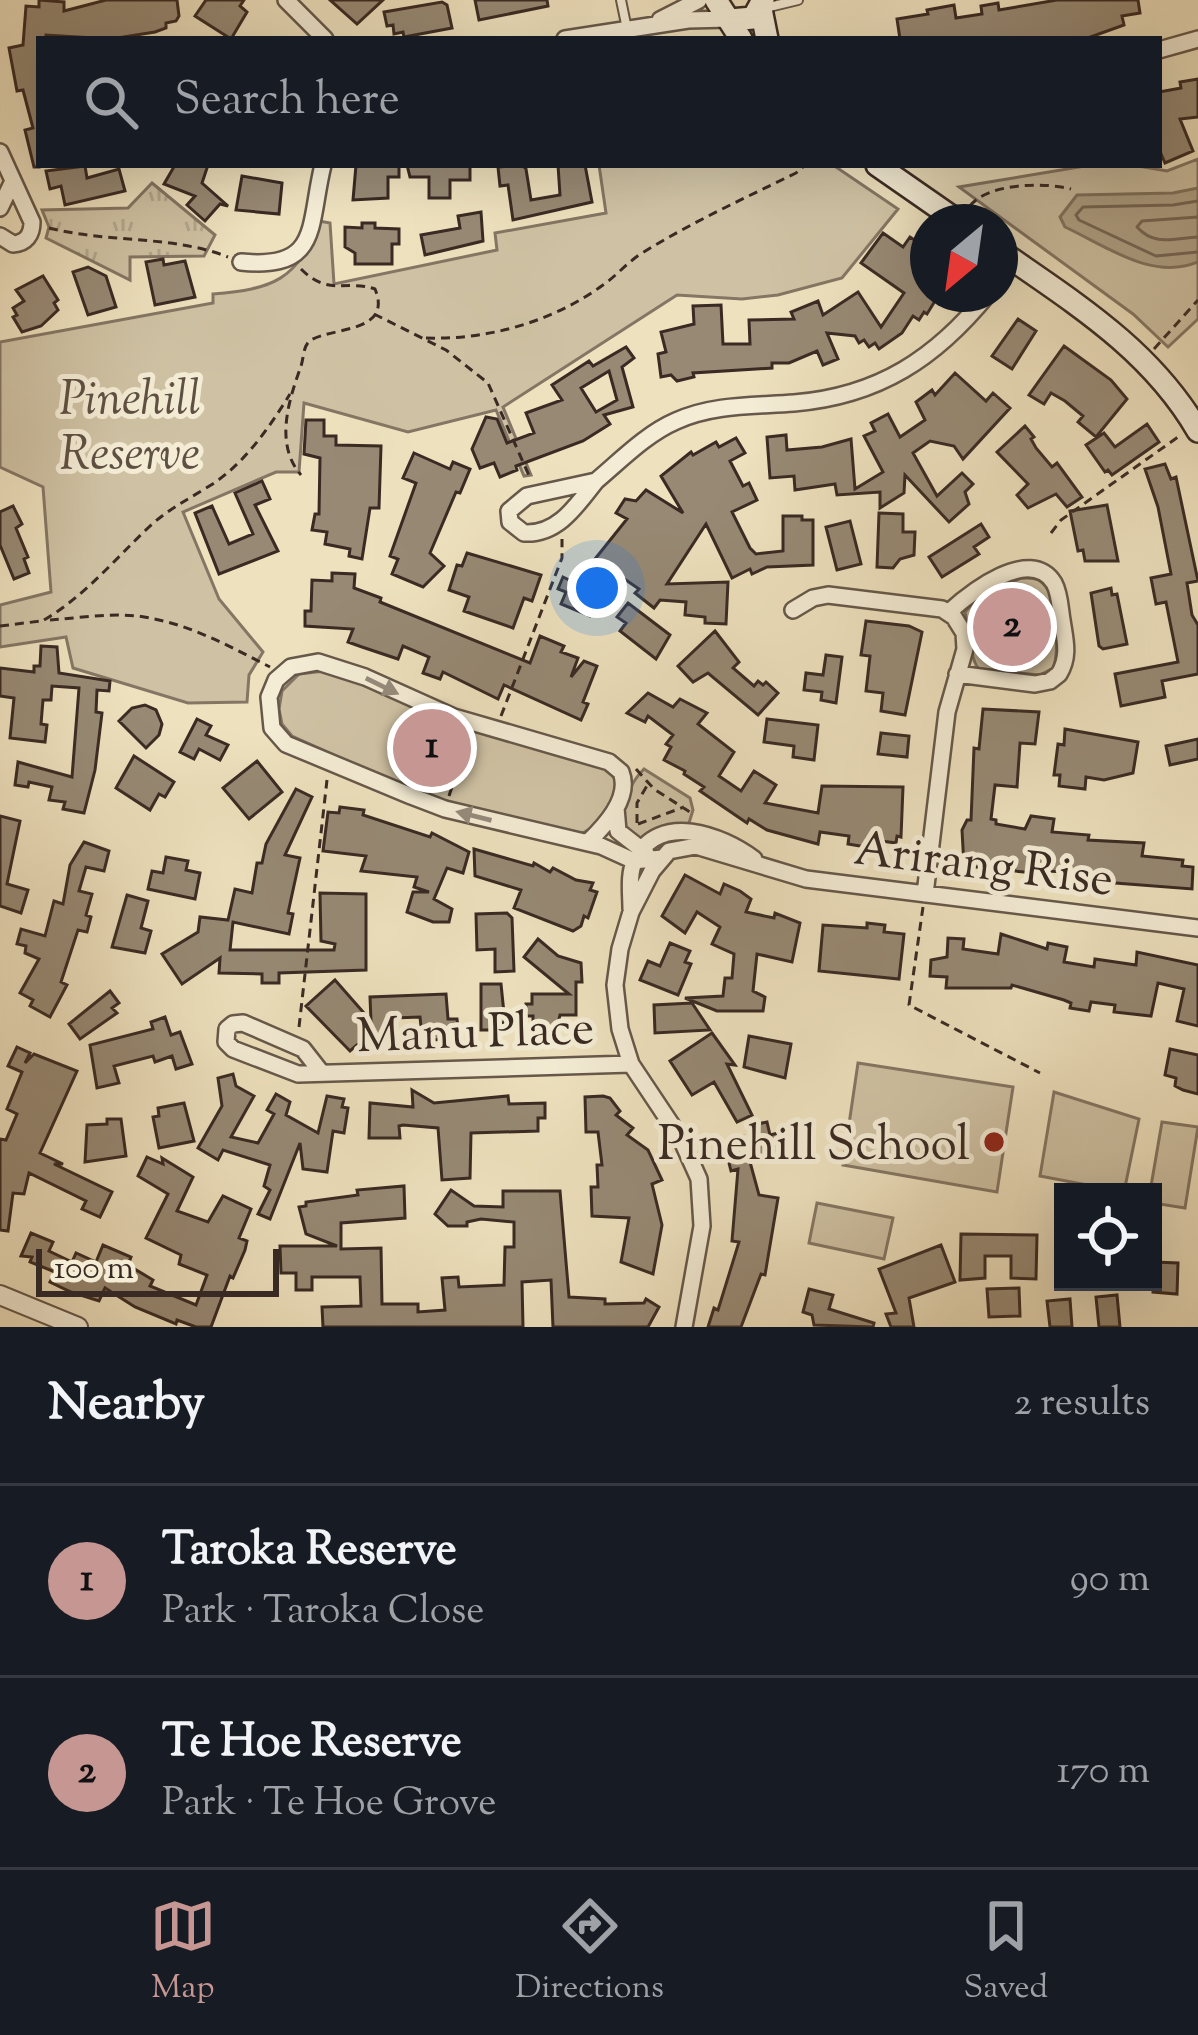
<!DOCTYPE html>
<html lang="en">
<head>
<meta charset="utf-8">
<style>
  body { margin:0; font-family:"Sorts Mill Goudy",serif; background:#20242c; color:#f1f3f6 }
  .controls { position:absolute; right:36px; bottom:36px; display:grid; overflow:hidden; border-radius:0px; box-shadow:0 12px 48px #0002 }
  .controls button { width:108px; height:108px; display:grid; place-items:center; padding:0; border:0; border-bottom:3px solid #363941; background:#171b24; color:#f1f3f6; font:60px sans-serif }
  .compass { position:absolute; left:910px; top:204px; width:108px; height:108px; border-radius:50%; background:#171b24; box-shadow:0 12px 48px #0002; rotate:209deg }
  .scale { position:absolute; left:36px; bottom:30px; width:243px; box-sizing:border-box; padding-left:12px; border:6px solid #392a23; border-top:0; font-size:33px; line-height:42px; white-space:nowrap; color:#392a23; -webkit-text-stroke:9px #f4ecd5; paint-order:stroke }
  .you { position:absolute; left:597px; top:588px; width:42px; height:42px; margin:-30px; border:9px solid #fff; border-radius:50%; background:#1a73e8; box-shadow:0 0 0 18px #1a73e833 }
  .badge { display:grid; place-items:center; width:78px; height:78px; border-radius:50%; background:#c59692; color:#111; font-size:39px; font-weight:700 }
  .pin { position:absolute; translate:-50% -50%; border:6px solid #fff; box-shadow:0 3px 12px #0006 }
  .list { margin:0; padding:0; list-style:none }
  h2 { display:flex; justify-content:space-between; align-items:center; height:156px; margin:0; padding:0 48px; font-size:51px }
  h2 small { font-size:39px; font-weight:400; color:#9ea1a6 }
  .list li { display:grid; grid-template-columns:78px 1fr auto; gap:36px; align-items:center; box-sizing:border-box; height:192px; padding:0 48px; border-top:3px solid #363941 }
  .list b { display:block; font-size:45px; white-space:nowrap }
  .list p { margin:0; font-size:39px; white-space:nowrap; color:#9ea1a6 }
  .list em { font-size:39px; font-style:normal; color:#9ea1a6 }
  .icon { flex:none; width:66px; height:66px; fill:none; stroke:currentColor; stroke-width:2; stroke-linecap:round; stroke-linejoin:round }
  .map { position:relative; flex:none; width:1198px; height:1327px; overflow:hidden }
  .search { position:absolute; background:#171b24; box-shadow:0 12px 48px #0002; left:36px; right:36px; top:36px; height:132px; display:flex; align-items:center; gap:30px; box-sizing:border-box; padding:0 42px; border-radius:0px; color:#9ea1a6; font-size:45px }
  .sheet { height:540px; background:#171b24 }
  nav { display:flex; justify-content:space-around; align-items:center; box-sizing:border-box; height:168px; border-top:3px solid #363941; background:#171b24; font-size:33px; color:#9ea1a6 }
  nav a { display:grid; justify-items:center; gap:6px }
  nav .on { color:#c59692 }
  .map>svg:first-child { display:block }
</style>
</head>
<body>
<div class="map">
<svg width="1198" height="1327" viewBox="0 0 1198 1327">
  <defs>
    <pattern id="grass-tufts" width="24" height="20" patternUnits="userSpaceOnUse" patternTransform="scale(3)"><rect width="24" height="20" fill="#cfc2a4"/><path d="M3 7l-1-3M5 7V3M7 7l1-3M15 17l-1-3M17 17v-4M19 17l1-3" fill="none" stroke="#b2a78d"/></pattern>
  </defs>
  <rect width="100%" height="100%" fill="#eee1be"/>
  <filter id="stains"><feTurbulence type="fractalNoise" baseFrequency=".00167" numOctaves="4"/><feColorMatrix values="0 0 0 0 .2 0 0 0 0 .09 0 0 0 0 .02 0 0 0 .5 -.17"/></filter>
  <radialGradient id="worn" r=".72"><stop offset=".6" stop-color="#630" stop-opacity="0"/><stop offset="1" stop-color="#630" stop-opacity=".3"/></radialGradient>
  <path fill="url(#grass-tufts)" stroke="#847664" stroke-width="3" d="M152,183L215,235L204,256L130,257V280L46,238L49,227L42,210L128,208Z"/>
  <path fill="#cfc2a4" stroke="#847664" stroke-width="3" d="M1198,159V319L1168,347L1133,314L959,187L1091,165H1132L1167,171Z
    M599,165H833L898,209L842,278L778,295L742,299L677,295L503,407L531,475L524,476L496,410L408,432L304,403L299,472H276L183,512L219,599L263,652L249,675L247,702L188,703L73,668L66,637L0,647V605L51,592L43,487L0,467V342L213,303V294C272,289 298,281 319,221L330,223L334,284L497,250L495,233L606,213Z
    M1021,578C1028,578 1034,577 1040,581C1058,592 1060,651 1053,668L1040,675L979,669C970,660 968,627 965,612L972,604Z
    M325,671L366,684L429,714L606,768L616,780C615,804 599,830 576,835L422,795L292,736L282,724L279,709L282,691L299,674Z
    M644,769L690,798L693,810L689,823L636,839L627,835C621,810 626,787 644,769Z
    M858,1063L1013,1087L997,1192L843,1165Z
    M1054,1092L1139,1119L1124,1192L1040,1176Z
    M1162,1122L1198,1127L1185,1208L1153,1203L1150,1192Z
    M817,1203L893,1218L884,1259L809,1243Z"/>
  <path fill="#b0a389" stroke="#807360" stroke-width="3" d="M1198,188V262C1152,281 1106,246 1065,227L1060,217L1077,195L1173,193Z"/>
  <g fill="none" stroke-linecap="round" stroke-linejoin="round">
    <path stroke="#746656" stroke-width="3" d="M1198,201L1173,205L1083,207L1076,215L1079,220L1156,256L1198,252
      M1198,217L1142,221L1137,227C1155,247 1174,238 1198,237"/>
  </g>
  <path fill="#978974" stroke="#392a23" stroke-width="3" fill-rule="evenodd" d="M39,0L64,2V11L106,0H177L179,16L176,21L166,23V28L155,32L111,39L46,35V39H39V167H34L25,130L33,128L23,90L17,91L9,48L23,45L26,6L39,7Z
    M206,0H244L240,6L247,12L231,39L195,16Z
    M330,0H383L357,24Z
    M475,0H547L548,6L479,20Z
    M1057,0H1138L1140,13L1122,16L1124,25L1085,39H900L897,19L928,14L927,10L954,5L956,18L982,14L981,6L998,3L999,10Z
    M442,2L447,5L452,28L404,37L403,32L394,34L393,25L387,26L384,12Z
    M1198,79V117L1180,119L1193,151L1165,163L1159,149V92L1181,88L1180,82Z
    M175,165H208L202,183L228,206L220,204L205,221L187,205L195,196L164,184Z
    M356,165H399V177H388V198L353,200Z
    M407,165H470V180H450V198H429V177H410Z
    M522,165L526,169L531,200L560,195L558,165H585L592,202L513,220L508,185L500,186L498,167Z
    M85,166L87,178L119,169L125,191L65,205L61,186L50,189L46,171Z
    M242,176L282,183L279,214L236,210Z
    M481,212L483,241L425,255L421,235L460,228L458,216Z
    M362,223H375V228L399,229V244H392V264H355V253L345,247V227L362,228Z
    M883,233L903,247L910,237L928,249V296L935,301L927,314L924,312L919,320L913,316L902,333L879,349L875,343L869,347L864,340L859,343L855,336L827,333L838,359L823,365L817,351L789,363H772V368L693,373L694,377L677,381L671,375L661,377L658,354L666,352L661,332L694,324L693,306L721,305L723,344H750L749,320L794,319L791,312L818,301L823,315L858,292L881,327L904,293L861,263Z
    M163,259L164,265L185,261L195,297L155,305L146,262Z
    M88,267L106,276L116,307L88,315L73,272Z
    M43,276L58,300L54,303L58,310L41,326L22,332L13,317L17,315L13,308L24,301L16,290Z
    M1018,319L1036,331L1012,369L992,356Z
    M1064,346L1111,380L1127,399L1096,437L1078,422L1083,416L1065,401L1051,393L1044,404L1029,395Z
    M626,347L634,358L622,367L633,407L604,415L610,424L583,441L516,466L517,470L500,477L494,463L480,468L472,449L486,417L497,419L507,443L534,433L526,413L562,400L552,385L589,361L593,366ZM609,371L617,400L596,412L581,388Z
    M955,373L986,401L993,393L1010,408L963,459L954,446L930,441L913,453L937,496L962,473L973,484L965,492L969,504L949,522L905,475L904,493L880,508V492L837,495L835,484L795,490L794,476L770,478L767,437L786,435L787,450L822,447L851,439L855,489L883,472L864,436L875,431L871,423L888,414L900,437L925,420L916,402L932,390L935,395Z
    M306,420H324V436H336V445L381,446L379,508H370L362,559L349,556L350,549L325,544L327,532L312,530L315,514H319L320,458L304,454Z
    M1147,424L1159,442L1112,475L1108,470L1105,472L1086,445L1104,433L1115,447Z
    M1025,426L1034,437L1031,439L1036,448L1052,467L1057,463L1082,497L1067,507L1056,494L1028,508L1017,495L1028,484L997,452Z
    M736,438L745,453L730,461L743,486L749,483L757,500L732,512L750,548L756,554L783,551V516H802V520H813V565L767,567L752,574L750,569L732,578L706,524L667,584L728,582L726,624L705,623V617L685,615L686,602L660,600L654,608L635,593L639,589L595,559L627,519L616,513L625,499L636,501L646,490L683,513L661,476L691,452L693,455L716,442L719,447Z
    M414,453L450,469L453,462L470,469L460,493L456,492L430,553L444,566L423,587L392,574L398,559L390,556L416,483L403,478Z
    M1165,464L1171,479L1176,477L1198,581L1187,583L1192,615L1198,625V674L1162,681L1165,697L1121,706L1115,674L1178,662L1166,602L1156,604L1151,578L1171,574L1158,507L1145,469Z
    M262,481L270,499L255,505L278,551L219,574L195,513L212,506L229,544L253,534L235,493Z
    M1107,505L1118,561H1085L1083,550L1078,551L1070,511Z
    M13,506L22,524L16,528L28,557L24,559L29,573L14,579L0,545V512Z
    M879,513L903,514V532H915L914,555L900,559L893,568L877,567Z
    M850,521L861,564L837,570L826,527Z
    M981,524L989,537L974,547L979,554L942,577L929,557Z
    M467,553L541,575L532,601L524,598L513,628L464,611L469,597L449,590L457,565L462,566Z
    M332,573L355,574L354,588L381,598L380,602L530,663L540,636L564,646L561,652L578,658L571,677L584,661L597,666L583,702L588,704L581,720L504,685L498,699L443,672L440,679L423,673L429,657L403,646L398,659L362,647L348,642L353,629L305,626V611H311L312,580L332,581Z
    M563,577L602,596L596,611L593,610L590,616L561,604L566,592L558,589Z
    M1111,588L1112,595L1117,594L1127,644L1103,649L1099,646L1091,593Z
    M628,603L670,635L656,659L620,631L626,623L617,617Z
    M866,621L909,626L922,632L905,715L881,711L883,693L866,691L870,656L861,655Z
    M715,631L739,662L733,668L754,686L758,681L763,685L766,682L778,693L758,715L708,673L693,682L678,666Z
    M41,646L57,647L59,673L110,681L109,691L97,690L96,712L102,713L95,770L84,813L63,809L65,802L49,800L52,787L29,782L28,787L15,785L18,762L72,777L79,688L52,686L51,700H43L41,724L47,725L45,742L10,738L14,698L0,696V668L34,672V666H40Z
    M826,655L842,657L836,703L821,700L822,692L804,690L806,673L823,675Z
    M648,693L673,707L680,699L707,713L698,724L734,752L719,776L741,791L754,771L776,785L765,803L818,813L822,786L903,787L901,837L897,836L896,843L867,839L866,847L848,844L849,836L820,832L818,844L767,830L749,819L747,823L700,791L704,787L684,774L685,771L664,760L671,747L666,744L673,735L648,716L645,722L627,713Z
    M145,705L156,710L162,724L159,735L146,748L119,721L132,708Z
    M983,709L1039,712L1035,744L1020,743L1017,787L995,785L991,819L996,820V824L1025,829L1031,816L1054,819L1052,832L1089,835L1088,840L1144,843L1142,856L1183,860L1182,866L1193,867L1192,889L1077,880V875L1069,872L1045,871V874L964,866L962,830L967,820H971L974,748L979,749Z
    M197,719L211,726L206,735L228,745L220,760L199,749L194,759L180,752Z
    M767,719L818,725L814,760L793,757L794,746L764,742Z
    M1065,729L1138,742L1133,773L1104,780L1086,777L1085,789L1059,786L1060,775H1054L1058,744L1064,745Z
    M881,733L909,736L907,757L878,754Z
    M1198,739V759L1170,765L1166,746Z
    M134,756L174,782L165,797L159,794L150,810L116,788Z
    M257,761L282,792L249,819L223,788Z
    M296,789L312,797L285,855L300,858L288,913L293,914L289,934L233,922L230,950H334L335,944L321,941L320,893L366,894V970L279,973V983H262V974L219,973L220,958L182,984L162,954L198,932L200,917L228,920L235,889L252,893L257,863H262L266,844Z
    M340,807L364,810L363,815L430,837L432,833L469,852L463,873L447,868L434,899L452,909L449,922H433L407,912L413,892H429L414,887L417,877L361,871L366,856L323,851L328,812L339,813Z
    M0,816L20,821L7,884L28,890L21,913L0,906Z
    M84,842L109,851L104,871L86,867L79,891L92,894L86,915L91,917L87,932L78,930L61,982L67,985L50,1017L30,1006L33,1000L20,993L39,959L25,953L26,946L17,944L21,929L45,936L54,901L63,904L70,865Z
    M474,849L533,866L534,863L550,872L553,868L576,880L593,883L590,890L597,892L588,918L584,916L581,926L573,931L514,908L521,890L475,876Z
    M166,857L188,861L186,870L200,873L195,899L148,889L152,871L163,873Z
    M685,875L720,894L724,884L740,891L751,899L746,912L774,918L775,913L800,923L792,962L757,954L753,991L765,997L763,1011H717L685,998L723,996L725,978H732L734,954L712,944L720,927L697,912L685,933L662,916Z
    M127,895L148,901L141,928L151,931L145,953L112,947Z
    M507,913L512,918L514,971L495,972V949L477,950L476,914Z
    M867,923L885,925L884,932L904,934L899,979L819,971L823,925L867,928Z
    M1001,934L1047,949L1048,943L1067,947L1064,962L1094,967L1095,959L1136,965L1137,952L1198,965V1026L1177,1021L1184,989L1158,983L1151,1016L1114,1012L1115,1005L1091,1002L1089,1011L1070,1008L1071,1003L1064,1000L1012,985L1011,988H946L947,977L930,976L931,960L947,957L948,938L964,939L963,949L998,954Z
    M538,939L558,956L581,963L582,982H576V1015H560L555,1036H533V1016H526V1004H532V994H569L524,957Z
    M670,943L690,951L685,962L691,964L678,995L640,980L648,961L660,966Z
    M335,980L371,1021L370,997L446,994L448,1019H457L459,1038L433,1040L432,1035L422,1036L420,1017L394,1018V1031H386L390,1042L358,1044L350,1051L306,1006Z
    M481,984H501L505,1023H501L500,1030H481Z
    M110,991L119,1003L112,1008L117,1013L80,1039L69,1024Z
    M692,1003L710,1030L655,1033L654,1005Z
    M165,1017L171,1035L180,1032L192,1064L176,1069L172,1056L155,1062L153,1056L114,1066L119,1083L97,1088L90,1045L153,1029L151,1022Z
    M712,1033L735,1065L727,1064L752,1115L737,1122L714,1082L692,1095L670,1061Z
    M749,1036L791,1044L785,1078L744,1067Z
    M17,1047L30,1053L25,1063L34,1054L77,1071L40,1153L63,1164H54L112,1192L100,1217L82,1209L86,1201L29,1173L24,1194L13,1193L8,1231L0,1230V1139L6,1140L17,1114L7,1109L22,1072L8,1066Z
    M1170,1049L1198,1055V1094L1183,1090L1175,1086L1176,1078L1165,1075Z
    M233,1074L236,1086L254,1096L231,1137L258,1143L274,1114L267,1110L276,1094L290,1102L286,1115L318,1133L327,1096L344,1099L342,1107L348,1108L344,1133L333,1131L327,1172L303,1169L300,1143L270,1219L258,1214L270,1190L264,1186L270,1165L223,1150L218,1160L198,1148L222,1106L218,1078Z
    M412,1090L434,1103L508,1096L509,1104L545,1103V1118H538V1131L471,1133L470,1178L442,1180L438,1128L403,1125L399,1126L400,1138H369L370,1103L413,1107Z
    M603,1096L610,1098L620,1111L616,1115L633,1128L627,1135L648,1150L662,1180L652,1184L662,1225L653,1274L621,1262L629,1218L592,1216L591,1187H598L597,1165H602L598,1132H586L585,1097Z
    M184,1103L194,1141L159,1148L153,1117L159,1116L158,1108Z
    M107,1119H121L126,1156L85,1162L87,1125L107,1124Z
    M767,1122L770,1135L778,1133L783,1155L750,1162L759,1195L778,1198L765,1275L761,1274L741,1327H708L714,1308L718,1310L739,1242L732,1241L738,1169L731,1171L726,1151L741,1147L743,1135L746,1146L757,1143L753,1125Z
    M147,1157L163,1164L162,1158L193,1177L177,1211L208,1222L223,1196L251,1209L239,1238L247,1241L245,1250L233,1278L230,1276L211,1327H196L177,1320L176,1324L135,1307L105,1288L99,1301L71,1292L50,1282L55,1272L30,1262L32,1257L21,1256L31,1233L53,1242L49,1251L72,1262L76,1253L96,1262L103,1245L131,1257L128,1265L153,1280L150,1286L196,1305L207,1275L179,1264L181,1255L146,1238L168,1194L138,1176Z
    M404,1186L405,1218L341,1223V1249L381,1248L382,1304H418V1312L445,1310L442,1278L458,1277L459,1287L504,1285L505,1247H514V1222L481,1219L467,1222V1226H448L435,1214L451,1190L474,1206L503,1207V1191H560L569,1297L605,1299V1304L644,1303L646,1299L659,1307L648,1327H553L551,1280L522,1282L523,1327H323L322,1307L361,1306L360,1277H312V1290H296V1273H281L280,1246H337L306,1234L299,1207L306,1206V1202L358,1195L357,1190Z
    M961,1234L1037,1235L1036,1279L1011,1278V1256H985V1278L960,1280Z
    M941,1245L955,1282L909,1298L914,1327H891L886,1314L896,1313L879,1269Z
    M1153,1262L1178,1263L1177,1294L1153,1292Z
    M1019,1288L1020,1316L989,1317L987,1289Z
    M809,1289L833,1295L829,1309L874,1323L873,1327L814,1325L812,1315L803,1312Z
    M1117,1295L1120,1327H1099L1096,1297Z
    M1070,1299L1072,1327H1050L1047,1301Z"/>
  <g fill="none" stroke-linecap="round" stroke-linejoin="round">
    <g stroke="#66584a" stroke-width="12">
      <path id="service" d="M621,0L627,29
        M765,8L798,0"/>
    </g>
    <g stroke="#66584a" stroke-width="20">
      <path id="minor" d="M286,0L325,39
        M660,20L699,0
        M565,39L688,20L729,19
        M1159,50L1198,39
        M0,152L32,222C32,235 26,243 13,244L0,236
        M0,208L13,181
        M241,262C321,270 308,226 323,165
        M1000,279L1013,260
        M596,481C621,460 646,434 676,421C713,404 755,406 794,403C879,396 936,358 988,294
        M596,481C577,505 558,535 524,533L510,522L509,511L527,496Z
        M793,610L813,598L828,595L942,609L954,617L964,633L965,649L947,712L925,894
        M949,612C970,593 1030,545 1054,583C1060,594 1060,608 1062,620C1065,640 1070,656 1059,674L1050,681L1035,684L957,674
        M616,808L618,831L646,853
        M588,842C606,825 631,797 621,772L609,762L454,717L365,677L318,662L291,667L276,680L269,697L272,728L286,744L411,796L445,809L601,846L634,861L662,858
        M631,909C631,894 628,874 635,860C659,811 722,835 754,859
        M321,1072L303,1049L243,1023L233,1024L227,1029L226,1042L233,1049L298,1074L631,1064
        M684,1327L702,1226L699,1179L681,1139L631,1064L620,1029L615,985L620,949L631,912L652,871L669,851L696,846L806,879L1198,928"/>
    </g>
    <g stroke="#66584a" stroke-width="22">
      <path id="tertiary" d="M0,1295L78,1327"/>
    </g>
    <g stroke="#392a23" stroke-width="26">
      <path id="secondary" d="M716,0L741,39
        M761,9L767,39
        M730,20L753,18L763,0
        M877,165L959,222
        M1000,251C1076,304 1151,350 1198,431"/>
    </g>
    <path stroke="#392a23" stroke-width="3" stroke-dasharray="9 6" stroke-linecap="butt" d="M970,206C987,183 1045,182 1071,189
      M49,228C108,243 172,235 228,257
      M301,269C329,297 345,279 375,289C393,333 333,327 311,340C303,345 304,357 301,366C289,400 274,444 301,475
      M374,314L446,350L488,383L531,480
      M426,338C488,340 552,322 603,285C616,276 626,264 639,255C690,223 743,199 796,173L805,165
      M1154,349L1198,300
      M1051,533L1061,520L1178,437
      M44,620C86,595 114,560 149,527C168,509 189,499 211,485C245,463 269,428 290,394
      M50,620C78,618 109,613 137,616C186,622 227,645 270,667
      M0,626L41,621
      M501,716L562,558V539
      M636,769L654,789L693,814
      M449,796L468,737
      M637,823V803L648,784
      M638,824L684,807
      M923,907L909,1005L1040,1073
      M299,1027L327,780"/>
    <use href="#service" stroke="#f4ecd5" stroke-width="8"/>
    <use href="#minor" stroke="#f4ecd5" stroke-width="15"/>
    <use href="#tertiary" stroke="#f4ecd5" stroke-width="18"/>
    <use href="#secondary" stroke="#f4ecd5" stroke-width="21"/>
  </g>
  <defs><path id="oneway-solid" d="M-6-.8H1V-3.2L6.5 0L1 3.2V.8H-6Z" transform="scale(3)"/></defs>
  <g fill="#968b7c">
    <use href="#oneway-solid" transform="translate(382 686) rotate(26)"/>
    <use href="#oneway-solid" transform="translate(474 816) rotate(-166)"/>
  </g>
  <circle fill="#8f2418" stroke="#f4ecd5" stroke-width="4.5" cx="994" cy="1142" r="12"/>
  <g text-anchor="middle" stroke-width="10" stroke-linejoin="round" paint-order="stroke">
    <g font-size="48" font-style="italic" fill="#5e5043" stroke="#f4ecd5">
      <text x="130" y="413">Pinehill<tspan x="130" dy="55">Reserve</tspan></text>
    </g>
    <g font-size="48" fill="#392a23" stroke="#f4ecd5">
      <text transform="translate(984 862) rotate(7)" y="17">Arirang Rise</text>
      <text transform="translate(475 1030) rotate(-2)" y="17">Manu Place</text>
    </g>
    <g font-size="48" fill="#392a23" stroke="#f4ecd5" text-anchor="end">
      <text x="970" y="1159">Pinehill School</text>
    </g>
  </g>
  <rect width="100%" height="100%" filter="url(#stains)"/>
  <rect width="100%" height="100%" fill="url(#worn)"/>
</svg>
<div class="controls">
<button><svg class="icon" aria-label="locate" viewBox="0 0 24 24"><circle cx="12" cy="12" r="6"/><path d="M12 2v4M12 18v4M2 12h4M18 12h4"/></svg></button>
</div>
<svg class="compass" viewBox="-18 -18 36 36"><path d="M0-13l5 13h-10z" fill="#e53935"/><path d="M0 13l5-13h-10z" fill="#9ea1a6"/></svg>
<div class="scale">100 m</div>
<div class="you"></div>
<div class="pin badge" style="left:432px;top:748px">1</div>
<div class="pin badge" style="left:1012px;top:627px">2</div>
<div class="search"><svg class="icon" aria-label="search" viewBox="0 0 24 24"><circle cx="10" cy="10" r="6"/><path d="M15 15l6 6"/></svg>Search here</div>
</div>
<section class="sheet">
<h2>Nearby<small>2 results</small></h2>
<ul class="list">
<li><span class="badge">1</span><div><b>Taroka Reserve</b><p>Park · Taroka Close</p></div><em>90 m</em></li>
<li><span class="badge">2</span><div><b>Te Hoe Reserve</b><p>Park · Te Hoe Grove</p></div><em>170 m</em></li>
</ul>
</section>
<nav>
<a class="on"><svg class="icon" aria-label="map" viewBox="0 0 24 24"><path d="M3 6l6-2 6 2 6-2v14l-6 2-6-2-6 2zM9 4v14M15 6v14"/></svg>Map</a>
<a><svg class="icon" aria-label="directions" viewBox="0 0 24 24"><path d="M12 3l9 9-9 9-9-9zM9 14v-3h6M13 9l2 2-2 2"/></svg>Directions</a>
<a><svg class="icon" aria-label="saved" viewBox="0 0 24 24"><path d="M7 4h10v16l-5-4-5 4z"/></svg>Saved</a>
</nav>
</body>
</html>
